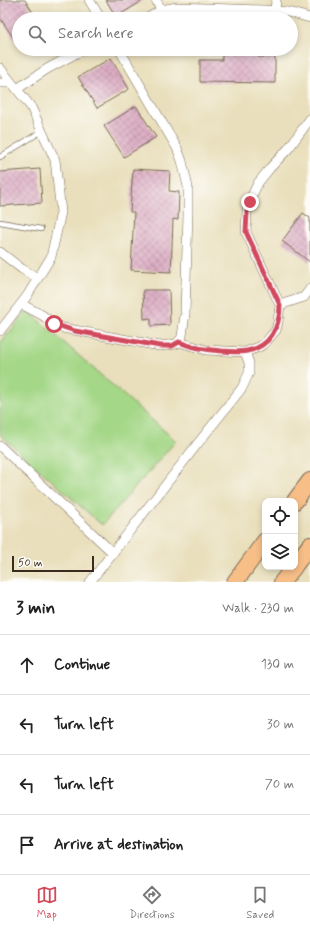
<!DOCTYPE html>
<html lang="en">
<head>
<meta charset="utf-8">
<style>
  body { margin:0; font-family:Mynerve,sans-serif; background:#f2f2f2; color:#222 }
  .controls { position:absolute; right:12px; bottom:12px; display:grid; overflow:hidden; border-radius:8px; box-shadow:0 2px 6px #0003 }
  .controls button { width:36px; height:36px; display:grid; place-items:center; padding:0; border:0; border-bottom:1px solid #e0e0e0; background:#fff; color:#222; font:20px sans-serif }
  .scale { position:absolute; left:12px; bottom:10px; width:82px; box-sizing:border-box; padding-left:4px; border:2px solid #3b2a1e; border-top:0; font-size:11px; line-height:14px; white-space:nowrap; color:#3b2a1e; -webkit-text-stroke:3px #fdfcf7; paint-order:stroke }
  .stop { position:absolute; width:12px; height:12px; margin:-9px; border:3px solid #d1495b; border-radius:50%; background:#fff }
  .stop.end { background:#d1495b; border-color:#fff; box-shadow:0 1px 4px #0008 }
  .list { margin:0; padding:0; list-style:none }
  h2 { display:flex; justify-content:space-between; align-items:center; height:52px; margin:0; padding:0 16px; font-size:17px }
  h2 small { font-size:13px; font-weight:400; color:#767676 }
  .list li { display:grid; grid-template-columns:26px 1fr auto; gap:12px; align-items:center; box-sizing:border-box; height:60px; padding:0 16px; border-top:1px solid #e0e0e0 }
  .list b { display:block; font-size:15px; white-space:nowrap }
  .list em { font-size:13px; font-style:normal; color:#767676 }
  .icon { flex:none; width:22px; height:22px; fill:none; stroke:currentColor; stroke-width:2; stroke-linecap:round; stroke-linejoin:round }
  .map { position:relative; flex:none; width:310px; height:582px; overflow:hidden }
  .search { position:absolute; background:#fff; box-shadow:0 2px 6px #0003; left:12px; right:12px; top:12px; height:44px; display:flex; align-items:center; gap:10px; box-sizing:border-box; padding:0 14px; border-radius:22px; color:#767676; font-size:15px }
  .sheet { height:292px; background:#fff }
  nav { display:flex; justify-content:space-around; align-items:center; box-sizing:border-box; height:56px; border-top:1px solid #e0e0e0; background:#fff; font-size:11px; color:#767676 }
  nav a { display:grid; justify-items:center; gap:2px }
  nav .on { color:#d1495b }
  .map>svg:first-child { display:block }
</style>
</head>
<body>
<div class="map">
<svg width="310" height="582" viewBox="0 0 310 582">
  <defs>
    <pattern id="building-cross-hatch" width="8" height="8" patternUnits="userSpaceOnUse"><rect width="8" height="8" fill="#dcacc3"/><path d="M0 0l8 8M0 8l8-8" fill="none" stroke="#b48c9e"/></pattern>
  </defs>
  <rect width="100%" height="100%" fill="#fdfcf7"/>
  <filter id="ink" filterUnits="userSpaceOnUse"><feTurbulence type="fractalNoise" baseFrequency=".025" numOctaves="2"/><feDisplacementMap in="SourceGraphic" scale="8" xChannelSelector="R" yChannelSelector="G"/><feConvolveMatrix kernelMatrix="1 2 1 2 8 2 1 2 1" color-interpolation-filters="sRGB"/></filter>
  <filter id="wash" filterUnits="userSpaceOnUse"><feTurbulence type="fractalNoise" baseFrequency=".012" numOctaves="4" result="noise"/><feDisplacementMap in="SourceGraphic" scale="16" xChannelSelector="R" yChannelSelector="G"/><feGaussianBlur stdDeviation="0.9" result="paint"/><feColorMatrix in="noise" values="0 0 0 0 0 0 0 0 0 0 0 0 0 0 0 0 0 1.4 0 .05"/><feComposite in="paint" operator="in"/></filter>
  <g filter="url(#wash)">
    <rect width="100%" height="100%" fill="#e9dfbc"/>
    <path fill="#a4d787" stroke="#708052" d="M28,311L176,441L102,525L0,435V343Z"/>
    <g id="blocks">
      <path fill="url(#building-cross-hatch)" d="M0,0H25L37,19H19V46L0,18Z
        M106,0H144L116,17Z
        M222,49H258V57H275V83L200,82V60H222Z
        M111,58L129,89L97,108L78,77Z
        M136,106L156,137L124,157L104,126Z
        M40,169L42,203L0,206V172Z
        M133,169L170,171L169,191L179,192L178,220L173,219L171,272L131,270L134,212H130Z
        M303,213L310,218V262L282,241Z
        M143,290H169L170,325L151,326V318L144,319Z"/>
    </g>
  </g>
  <g filter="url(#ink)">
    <use href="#blocks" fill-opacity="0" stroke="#786955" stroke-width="1"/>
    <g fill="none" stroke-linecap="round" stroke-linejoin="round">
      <g stroke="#786955" stroke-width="6">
        <path id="service" d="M0,157L42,131
          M0,222L41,229"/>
      </g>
      <g stroke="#786955" stroke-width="10">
        <path id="minor" d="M89,0L101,19
          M156,0L161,10
          M275,11L276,0
          M146,19L161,10L177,7L264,10L288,12L310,18
          M0,68L31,107L55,160L61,212L51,257L27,296L0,331
          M0,83H12
          M17,89L47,69L84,49
          M0,252L22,269L38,278
          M21,304L42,315L54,324L63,328L160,346L176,344L181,339L182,336L185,314L188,213V187L182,161L177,148L119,49
          M280,305L304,297L310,289
          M179,342L206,350L245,352L259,347L265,343L276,330L278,322L280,305L246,232L247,212L249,202L258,183L270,168L288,149L310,119
          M0,446L113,553
          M90,582L195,447L242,388L249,373V363L245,352"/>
      </g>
      <g stroke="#786955" stroke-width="18">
        <path id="motorway" d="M295,501L310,481
          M295,565L310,545
          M235,582L265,541
          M282,582L294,567"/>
      </g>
      <use href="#service" stroke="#fff" stroke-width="4.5"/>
      <use href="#minor" stroke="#fff" stroke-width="9"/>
      <use href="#motorway" stroke="#f7be87" stroke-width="16"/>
    </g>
  </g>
  <g fill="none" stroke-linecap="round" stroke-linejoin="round" filter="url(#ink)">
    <path stroke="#d1495b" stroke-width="5" d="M54,324L75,331L160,346H172L179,342C193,348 207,350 222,351C230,351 238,353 247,351C270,347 280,327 280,305L246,232L247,212L250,202"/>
  </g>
</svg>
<div class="controls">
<button><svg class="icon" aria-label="locate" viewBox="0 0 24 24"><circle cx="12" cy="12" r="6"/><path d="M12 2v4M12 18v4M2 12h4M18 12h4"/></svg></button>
<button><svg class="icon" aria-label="layers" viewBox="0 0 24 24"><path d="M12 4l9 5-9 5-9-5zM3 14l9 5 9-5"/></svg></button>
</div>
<div class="scale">50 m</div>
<div class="stop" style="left:54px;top:324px"></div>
<div class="stop end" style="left:250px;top:202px"></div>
<div class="search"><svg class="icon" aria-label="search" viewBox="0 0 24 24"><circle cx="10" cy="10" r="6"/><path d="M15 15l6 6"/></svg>Search here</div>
</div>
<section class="sheet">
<h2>3 min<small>Walk · 230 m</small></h2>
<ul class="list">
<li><svg class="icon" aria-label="ahead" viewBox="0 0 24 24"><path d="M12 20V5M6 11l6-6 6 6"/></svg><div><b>Continue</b></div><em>130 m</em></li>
<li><svg class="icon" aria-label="left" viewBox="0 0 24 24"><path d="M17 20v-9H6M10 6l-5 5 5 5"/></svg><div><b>Turn left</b></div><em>30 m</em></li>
<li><svg class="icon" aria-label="left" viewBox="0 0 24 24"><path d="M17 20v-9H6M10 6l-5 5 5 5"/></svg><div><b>Turn left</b></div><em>70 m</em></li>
<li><svg class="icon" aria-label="arrive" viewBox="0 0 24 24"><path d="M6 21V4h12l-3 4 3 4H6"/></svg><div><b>Arrive at destination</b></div></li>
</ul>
</section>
<nav>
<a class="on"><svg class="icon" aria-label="map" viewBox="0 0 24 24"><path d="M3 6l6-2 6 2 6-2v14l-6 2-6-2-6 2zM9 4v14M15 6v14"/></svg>Map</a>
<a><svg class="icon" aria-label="directions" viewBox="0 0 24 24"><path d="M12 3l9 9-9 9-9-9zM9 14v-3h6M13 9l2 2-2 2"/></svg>Directions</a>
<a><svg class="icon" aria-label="saved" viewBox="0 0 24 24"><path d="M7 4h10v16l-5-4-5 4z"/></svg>Saved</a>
</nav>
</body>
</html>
